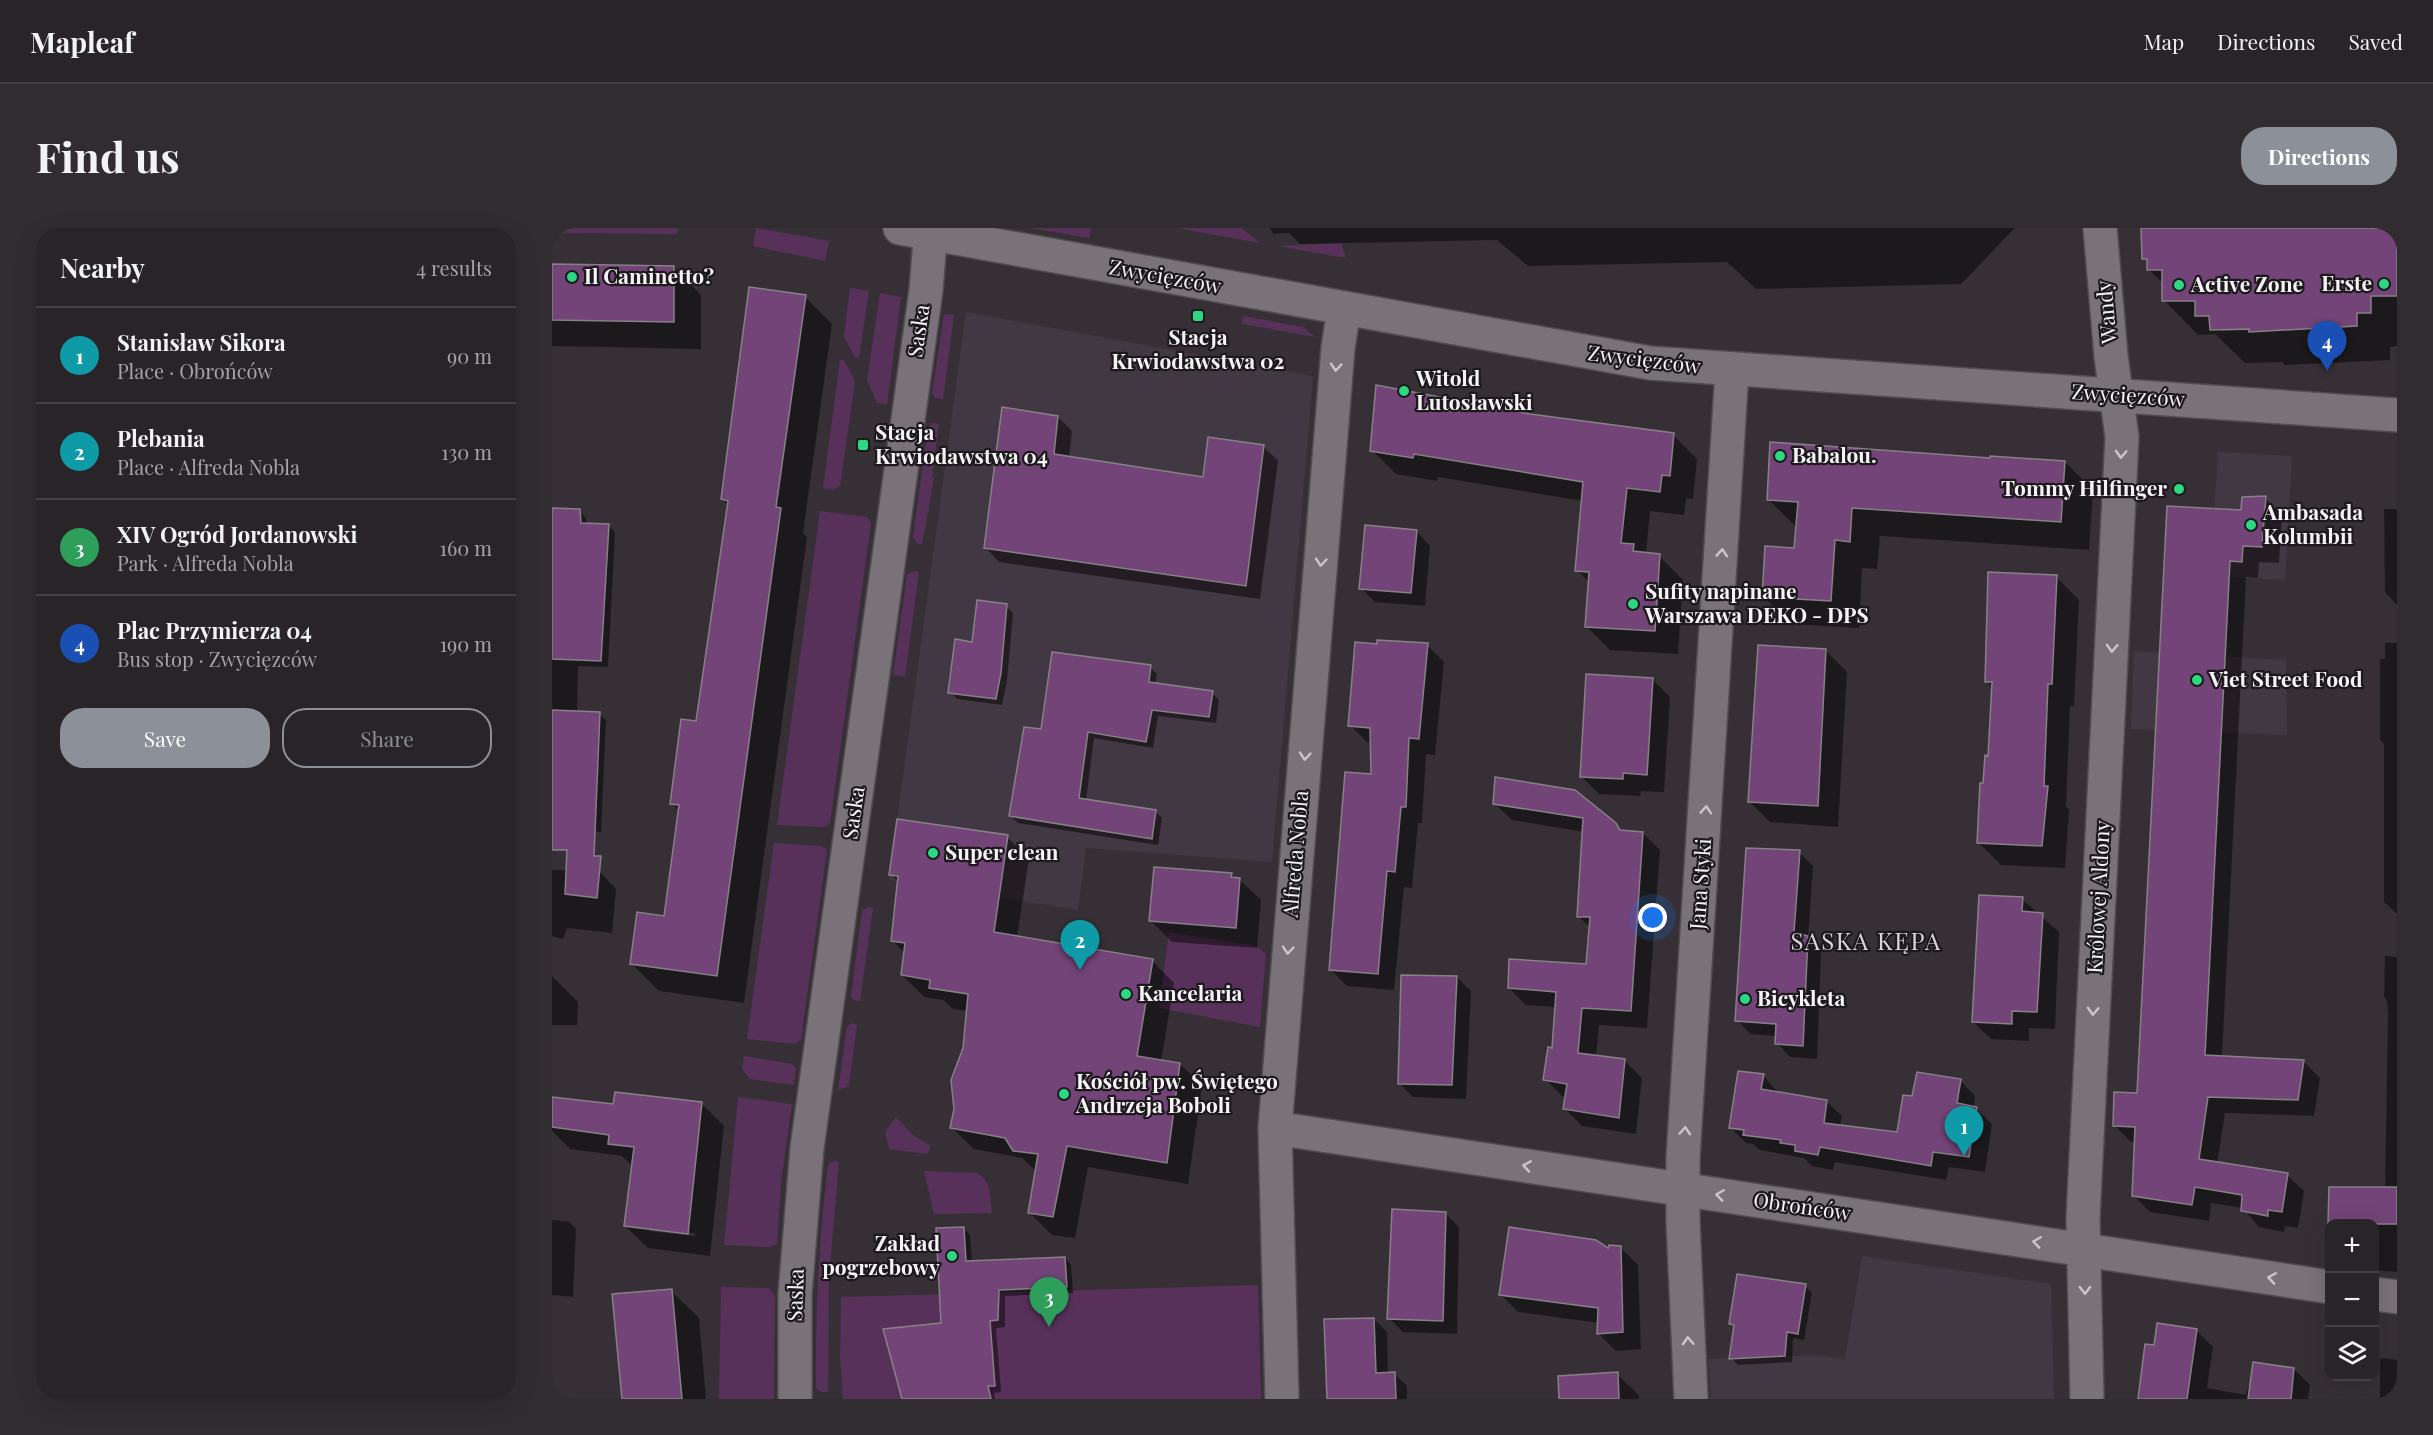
<!DOCTYPE html>
<html lang="en">
<head>
<meta charset="utf-8">
<style>
  body { margin:0; font-family:"Playfair Display",serif; background:#302c30; color:#f1f3f6 }
  .controls { position:absolute; right:18px; bottom:18px; display:grid; overflow:hidden; border-radius:12px; box-shadow:0 6px 24px #0002 }
  .controls button { width:54px; height:54px; display:grid; place-items:center; padding:0; border:0; border-bottom:2px solid #444145; background:#282428; color:#f1f3f6; font:30px sans-serif }
  .you { position:absolute; left:1101px; top:690px; width:21px; height:21px; margin:-15px; border:4px solid #fff; border-radius:50%; background:#1a73e8; box-shadow:0 0 0 9px #1a73e833 }
  .badge { display:grid; place-items:center; width:39px; height:39px; border-radius:50%; background:#8c9099; color:#fff; font-size:20px; font-weight:700 }
  .pin { position:absolute; translate:-50% -50px; filter:drop-shadow(0 2px 3px #0008) }
  .pin::after { content:''; position:absolute; top:32px; width:21px; height:18px; background:inherit; clip-path:polygon(0 0,100% 0,50% 100%) }
  .list { margin:0; padding:0; list-style:none }
  h2 { display:flex; justify-content:space-between; align-items:center; height:78px; margin:0; padding:0 24px; font-size:26px }
  h2 small { font-size:20px; font-weight:400; color:#a5a4a8 }
  .list li { display:grid; grid-template-columns:39px 1fr auto; gap:18px; align-items:center; box-sizing:border-box; height:96px; padding:0 24px; border-top:2px solid #444145 }
  .list b { display:block; font-size:22px; white-space:nowrap }
  .list p { margin:0; font-size:20px; white-space:nowrap; color:#a5a4a8 }
  .list em { font-size:20px; font-style:normal; color:#a5a4a8 }
  .actions { display:flex; gap:12px; padding:18px 24px }
  .actions a { flex:1; padding:14px 0; border:2px solid #8c9099; border-radius:24px; text-align:center; font-size:21px; color:#8c9099 }
  .actions .main { background:#8c9099; color:#fff }
  .icon { flex:none; width:33px; height:33px; fill:none; stroke:currentColor; stroke-width:2; stroke-linecap:round; stroke-linejoin:round }
  .map { position:relative; flex:none; width:1845px; height:1171px; overflow:hidden; border-radius:24px }
  header { display:flex; align-items:center; gap:36px; box-sizing:border-box; height:84px; padding:0 30px; background:#282428; border-bottom:2px solid #444145 }
  header strong { font-size:28px }
  nav { display:flex; gap:33px; margin-inline-start:auto; font-size:21px }
  .intro { display:flex; align-items:center; justify-content:space-between; box-sizing:border-box; height:144px; padding:0 36px }
  h1 { margin:0; font-size:42px }
  .button { padding:15px 27px; border-radius:24px; background:#8c9099; color:#fff; font-size:21px; font-weight:700 }
  main { display:flex; gap:36px; padding:0 36px }
  aside { flex:1; background:#282428; border-radius:24px; box-shadow:0 6px 24px #0002 }
  .map>svg:first-child { display:block }
</style>
</head>
<body>
<header>
<strong>Mapleaf</strong>
<nav><a>Map</a><a>Directions</a><a>Saved</a></nav>
</header>
<div class="intro"><h1>Find us</h1><a class="button">Directions</a></div>
<main>
<aside>
<h2>Nearby<small>4 results</small></h2>
<ul class="list">
<li><span class="badge" style="background:#0f9aa8">1</span><div><b>Stanisław Sikora</b><p>Place · Obrońców</p></div><em>90 m</em></li>
<li><span class="badge" style="background:#0f9aa8">2</span><div><b>Plebania</b><p>Place · Alfreda Nobla</p></div><em>130 m</em></li>
<li><span class="badge" style="background:#2e9e5b">3</span><div><b>XIV Ogród Jordanowski</b><p>Park · Alfreda Nobla</p></div><em>160 m</em></li>
<li><span class="badge" style="background:#1a4fb4">4</span><div><b>Plac Przymierza 04</b><p>Bus stop · Zwycięzców</p></div><em>190 m</em></li>
</ul>
<div class="actions"><a class="main">Save</a><a>Share</a></div>
</aside>
<div class="map">
<svg width="1845" height="1171" viewBox="0 0 1845 1171">
  <rect width="100%" height="100%" fill="#363036"/>
  <path fill="#423843" d="M414,84L761,148L720,634L534,620L526,682L337,652Z
    M1666,224L1740,228L1733,352L1658,348Z
    M1582,423L1734,432L1735,507L1579,501Z
    M1310,1028L1499,1056L1502,1171H1159L1156,1131L1264,1127L1293,1131Z"/>
  <path fill="#58315b" d="M0,0H126L125,6L21,5H9Z
    M204,0L277,13L273,33L201,18Z
    M478,0H539L537,10Z
    M625,0H690L708,15Z
    M789,15L794,30L725,18Z
    M298,60L317,63L307,130L303,129L292,109Z
    M328,65L349,69L335,176L325,175L315,152Z
    M392,86L402,87L391,171L384,170L380,165Z
    M691,88L751,99L763,109L690,96Z
    M288,132H292L303,153L288,258L281,262L271,260Z
    M381,195L387,196L380,248L382,251L370,316H366L361,309L376,199Z
    M268,283L315,289L319,295L278,596L271,599L225,597Z
    M363,343L367,344L353,448L341,447L355,346Z
    M222,615L269,618L275,622L249,812L243,816L195,811Z
    M316,679L321,680L308,773L302,772L299,768L310,683Z
    M617,704L704,718L714,726L708,799L607,780Z
    M300,795L305,796L297,858L286,862L295,799Z
    M192,828L240,836L244,841L242,857L198,851L190,841Z
    M186,869L240,876L229,956L225,1016L218,1019L172,1017Z
    M344,889L361,907L379,918L375,926L337,921L333,904Z
    M281,933L287,934L277,1050L276,1164H269L264,1160C263,1085 267,1011 276,937Z
    M372,943L425,945C440,953 438,970 440,985L382,986Z
    M706,1057L709,1171H291L288,1128L289,1069Z
    M169,1059L217,1060L223,1068L222,1171H167Z"/>
  <path fill="#0007" fill-rule="evenodd" d="M717,0H1463L1409,56L1204,61L1175,34L976,38L945,12L748,16L737,5L722,6Z
    M1591,0H1845V118L1838,119V132L1733,137L1730,134L1693,135L1663,106L1646,107L1612,72V56L1597,42V35L1592,30ZM1704,99V102L1671,103L1668,100Z
    M0,37L122,39L149,67V121L0,118Z
    M253,69L280,96L251,305L255,309L192,775L107,763L80,736L114,689L128,583L120,576L145,494L177,278L170,271Z
    M978,188L1121,207L1145,231L1141,271L1134,270L1132,287L1098,283L1094,326L1107,328L1131,352L1126,426L1058,422L1035,399L1038,355L1025,342L1031,273L886,249L885,253L844,246L820,222Z
    M506,189L520,203L517,230L652,251L712,219L726,233L708,371L447,334L433,319Z
    M1513,234L1541,262L1537,322L1328,308L1325,341L1310,340L1307,400L1239,396L1211,368L1244,322L1245,300L1216,271Z
    M1713,270L1730,287L1727,335L1707,334L1706,350L1694,349L1670,829L1751,833L1768,850L1762,888L1673,885L1665,936L1735,947L1752,963L1746,1000L1733,998L1732,1004L1707,999L1691,980L1659,975L1657,993L1598,984L1581,967L1584,914H1579L1562,897L1586,866L1617,280L1690,283Z
    M1832,281H1845V377L1833,364Z
    M0,282L27,283L34,290L35,296L56,297L63,304L56,439L26,438L25,485L47,486L54,492L49,604L0,602Z
    M864,303L878,318L873,378L823,374L809,360Z
    M1504,349L1527,372L1522,478H1518L1514,578L1517,582L1513,640L1449,637L1426,614L1437,529L1441,460L1434,453Z
    M454,378L461,385L455,453L450,477L405,471L398,464L421,415Z
    M1833,415H1845V686L1832,674V516L1828,512V431H1833Z
    M875,417L892,434L883,527L874,526L870,595H866L860,660L852,659L842,762L795,758L778,741L821,548L820,514H815L798,497Z
    M1274,423L1295,444L1286,599L1218,594L1197,573Z
    M598,439L605,446L603,457L660,465L667,472L664,495L606,488L601,520L542,510L534,572L603,583L610,590L606,617L466,595L459,588L491,503Z
    M1100,451L1118,469L1112,564L1089,563L1088,568L1047,566L1029,548Z
    M945,550L1063,596L1070,604L1091,605L1108,622L1095,800L1047,797L1044,829L1073,833L1090,850L1084,906L1030,898L1013,881L1015,869L1010,868L993,851L1001,822L1004,779L974,777L957,760L1036,737L1039,700L1026,688L1032,604L960,592L942,575Z
    M455,609L477,631L465,709L600,733L622,755L609,834L628,836L650,858L636,956L536,939L523,1010L500,1007L478,985L485,944L470,930L422,921L400,900L416,783L401,781L391,772L372,769L350,747L353,726L340,712L347,655L339,646Z
    M1247,624L1261,638L1256,710L1269,724L1265,831L1238,829L1225,815V808L1198,806L1185,792Z
    M0,642L47,643L64,661L60,705L15,700L11,711L0,708Z
    M679,647L687,651L709,672L705,720L620,714L599,693Z
    M1470,671L1507,704L1503,801L1477,800V813L1439,811L1421,794Z
    M1833,728L1845,729V1044L1822,1042V996L1833,961L1836,787L1835,772L1832,769Z
    M0,748L26,774L25,797H0Z
    M905,749L919,763L914,871L861,869L847,855Z
    M1211,847L1226,865L1274,873L1290,888L1288,898L1347,905L1362,869L1408,852L1423,868L1422,879L1440,896L1433,944L1397,939L1394,952L1283,934L1281,942L1260,938L1252,930L1208,922L1201,916L1194,915L1178,899Z
    M0,870L63,877L149,875L172,898L158,1028L96,1020L73,998L81,939L70,928L18,921L0,903ZM97,1000L143,1005V1008L97,1003Z
    M893,985L907,999L905,1106L851,1104L837,1090Z
    M0,992L18,994L24,1001L21,1069L0,1067Z
    M411,1000L418,1007L420,1034L513,1030L519,1037L521,1065L453,1068V1099L444,1100L449,1164L442,1165L443,1171H352L391,1097Z
    M1068,1019L1086,1037L1089,1121L1064,1123L1046,1105L1047,1095L966,1084L948,1066Z
    M1253,1058L1260,1065L1252,1112L1241,1110L1240,1134L1186,1137L1179,1130L1183,1100L1179,1096Z
    M119,1063L147,1090L154,1171H72Z
    M822,1091L835,1104L836,1146H842L855,1158V1171H775Z
    M1645,1103L1661,1119L1655,1160L1694,1167L1696,1159L1742,1141L1758,1157L1756,1171H1587L1603,1119Z
    M1828,1130L1845,1132V1171H1828Z
    M1065,1146L1087,1167V1171H1009Z"/>
  <path fill="#734477" stroke="#878087" stroke-width="1.5" d="M1589,0H1845V68H1819V85H1805V98L1697,104V101L1658,102L1657,88H1643V73H1610V42H1595V31H1590Z
    M0,36L122,38V94L0,92Z
    M197,59L254,67L224,279L229,280L165,748L78,736L85,684L112,688L127,577L118,576L129,491L144,493L176,273L169,271Z
    M824,157L978,186L1122,205L1118,248L1110,247L1108,264L1075,260L1069,315L1082,316L1081,323L1108,326L1103,403L1033,399L1037,344L1023,343L1031,254L862,226L861,230L818,223Z
    M450,179L506,188L502,226L651,249L656,209L712,217L694,358L432,320Z
    M1218,214L1438,230V228L1513,233L1509,294L1300,280L1298,314L1283,312L1279,373L1210,369L1213,318L1242,320L1246,274L1215,272Z
    M1714,268L1710,319L1691,318L1690,334L1678,333L1653,827L1752,832L1746,872L1656,869L1647,931L1736,945L1730,984L1716,982V988L1689,983L1690,967L1643,959L1640,977L1580,968L1583,899L1561,898L1562,864L1585,865L1615,278L1689,282L1690,269Z
    M0,280L28,281L29,295L57,296L49,433L0,431Z
    M813,297L865,302L859,365L807,361Z
    M1436,344L1505,347L1500,456H1496L1492,558H1496L1490,618L1425,615L1428,555H1431L1433,527L1436,528L1440,454H1433Z
    M425,372L455,376L449,445L444,471L396,465L403,411L420,414Z
    M825,412L876,415L867,511L857,510L854,579H849L843,644L835,643L826,746L777,742L793,544L819,546L818,500L796,498L803,414L825,416Z
    M1206,417L1274,421L1266,578L1196,574Z
    M500,424L599,437L597,454L661,463L657,489L600,482L594,514L536,504L527,570L604,582L600,611L457,588L472,499L489,501Z
    M1034,446L1101,450L1095,547L1071,545V551L1028,549Z
    M0,482L48,484L42,628H49L45,670L13,666L15,622H0Z
    M943,549L1023,562L1064,595L1068,602L1091,604L1079,783L1030,780L1026,825L1073,831L1067,890L1011,881L1015,856L991,852L996,819L1000,820L1004,764L956,760L957,731L1034,736L1038,689H1025L1031,590L941,576Z
    M345,591L456,607L442,704L601,731L585,828L628,835L615,935L515,918L501,989L476,985L486,926L461,923L453,910L398,900L402,881L399,852L411,820L416,766L377,760L378,752L349,747L353,715L339,713L346,648L337,647Z
    M1194,620L1248,622L1242,704L1256,708L1251,818L1223,816L1224,796L1183,793Z
    M602,639L680,645L679,649L688,650L684,700L597,693Z
    M1427,667L1471,669L1470,683L1491,685L1485,784L1460,783V796L1420,794Z
    M849,747L905,748L900,857L846,856Z
    M1186,843L1212,846L1209,861L1275,872L1272,895L1345,904L1351,867L1360,868L1365,844L1409,851L1405,875L1425,879L1417,929L1381,924L1379,938L1268,919L1266,927L1243,923V917L1228,915L1229,912L1191,907L1192,902L1177,900Z
    M63,864L150,874L136,1006L72,998L82,919L56,916L57,907L0,899V869L61,876Z
    M1777,959H1845V996H1776Z
    M840,981L894,984L891,1093L835,1091Z
    M412,999L414,1033L513,1029L515,1059L447,1062L446,1092L438,1093L443,1158H436L439,1171H350L331,1101L389,1095L384,1000Z
    M957,999L1044,1012L1056,1020L1057,1017L1069,1018L1071,1104L1045,1106L1046,1080L947,1067Z
    M1185,1046L1254,1056L1246,1106L1235,1104L1233,1128L1177,1131L1182,1097L1177,1096Z
    M120,1061L130,1171H70L60,1066Z
    M822,1090L824,1145L843,1144L844,1171H775L772,1091Z
    M1605,1095L1645,1101L1635,1171H1586L1593,1116L1602,1117Z
    M1701,1134L1742,1140L1739,1171H1696Z
    M1066,1144L1067,1171H1007L1006,1148Z"/>
  <g fill="none" stroke-linecap="round" stroke-linejoin="round">
    <g stroke="#514c52" stroke-width="36">
      <path id="street" d="M723,900L1778,1059
        M1822,1066L1845,1069
        M730,1171L723,900L786,120L792,81
        M1139,1171L1131,994V930L1180,142
        M1535,1171L1531,990L1570,209L1559,128L1548,0"/>
    </g>
    <g stroke="#514c52" stroke-width="36">
      <path id="secondary" d="M348,0L1098,135L1845,187
        M243,1171V1066L255,920L374,62L379,0"/>
    </g>
    <use href="#street" stroke="#797379" stroke-width="33"/>
    <use href="#secondary" stroke="#797379" stroke-width="33"/>
  </g>
  <defs><path id="oneway-chevron" d="M-2-3.5L2.5 0L-2 3.5" fill="none" stroke-width="1.6" stroke-linecap="round" stroke-linejoin="round" transform="scale(1.5)"/></defs>
  <g stroke="#cac6ca">
    <use href="#oneway-chevron" transform="translate(784 139) rotate(94)"/>
    <use href="#oneway-chevron" transform="translate(1569 226) rotate(93)"/>
    <use href="#oneway-chevron" transform="translate(1170 325) rotate(-86)"/>
    <use href="#oneway-chevron" transform="translate(769 334) rotate(95)"/>
    <use href="#oneway-chevron" transform="translate(1560 420) rotate(93)"/>
    <use href="#oneway-chevron" transform="translate(753 528) rotate(95)"/>
    <use href="#oneway-chevron" transform="translate(1154 582) rotate(-86)"/>
    <use href="#oneway-chevron" transform="translate(736 722) rotate(95)"/>
    <use href="#oneway-chevron" transform="translate(1541 783) rotate(93)"/>
    <use href="#oneway-chevron" transform="translate(1133 903) rotate(-86)"/>
    <use href="#oneway-chevron" transform="translate(975 938) rotate(-171)"/>
    <use href="#oneway-chevron" transform="translate(1168 967) rotate(-172)"/>
    <use href="#oneway-chevron" transform="translate(1485 1014) rotate(-172)"/>
    <use href="#oneway-chevron" transform="translate(1720 1050) rotate(-171)"/>
    <use href="#oneway-chevron" transform="translate(1533 1062) rotate(89)"/>
    <use href="#oneway-chevron" transform="translate(1136 1113) rotate(-93)"/>
  </g>
  <g fill="#2dd883" stroke="#1c191c" stroke-width="2">
    <circle cx="20" cy="49" r="6"/>
    <circle cx="1832" cy="56" r="6"/>
    <circle cx="1627" cy="57" r="6"/>
    <rect x="640" y="82" width="12" height="12" rx="3"/>
    <circle cx="852" cy="163" r="6"/>
    <rect x="305" y="211" width="12" height="12" rx="3"/>
    <circle cx="1228" cy="228" r="6"/>
    <circle cx="1627" cy="261" r="6"/>
    <circle cx="1699" cy="297" r="6"/>
    <circle cx="1081" cy="376" r="6"/>
    <circle cx="1645" cy="452" r="6"/>
    <circle cx="381" cy="625" r="6"/>
    <circle cx="574" cy="766" r="6"/>
    <circle cx="1193" cy="771" r="6"/>
    <circle cx="512" cy="866" r="6"/>
    <circle cx="400" cy="1028" r="6"/>
  </g>
  <g text-anchor="middle" stroke-width="4.5" stroke-linejoin="round" paint-order="stroke">
    <g font-size="21" font-weight="bold" fill="#f6f2f6" stroke="#1c191c" text-anchor="start">
      <text x="32" y="56">Il Caminetto?</text>
      <text x="1820" y="63" text-anchor="end">Erste</text>
      <text x="1639" y="64">Active Zone</text>
      <text x="646" y="117" text-anchor="middle">Stacja<tspan x="646" dy="24">Krwiodawstwa 02</tspan></text>
      <text x="864" y="158">Witold<tspan x="864" dy="24">Lutosławski</tspan></text>
      <text x="323" y="212">Stacja<tspan x="323" dy="24">Krwiodawstwa 04</tspan></text>
      <text x="1240" y="235">Babalou.</text>
      <text x="1615" y="268" text-anchor="end">Tommy Hilfinger</text>
      <text x="1711" y="292">Ambasada<tspan x="1711" dy="24">Kolumbii</tspan></text>
      <text x="1093" y="371">Sufity napinane<tspan x="1093" dy="24">Warszawa DEKO - DPS</tspan></text>
      <text x="1657" y="459">Viet Street Food</text>
      <text x="393" y="632">Super clean</text>
      <text x="586" y="773">Kancelaria</text>
      <text x="1205" y="778">Bicykleta</text>
      <text x="524" y="861">Kościół pw. Świętego<tspan x="524" dy="24">Andrzeja Boboli</tspan></text>
      <text x="388" y="1023" text-anchor="end">Zakład<tspan x="388" dy="24">pogrzebowy</tspan></text>
    </g>
    <g font-size="21" fill="#f6f2f6" stroke="#1c191c">
      <text transform="translate(613 49) rotate(10)" y="7">Zwycięzców</text>
      <text transform="translate(1555 84) rotate(-95)" y="7">Wandy</text>
      <text transform="translate(367 103) rotate(-82)" y="7">Saska</text>
      <text transform="translate(1092 132) rotate(7)" y="7">Zwycięzców</text>
      <text transform="translate(1576 168) rotate(4)" y="7">Zwycięzców</text>
      <text transform="translate(302 585) rotate(-82)" y="7">Saska</text>
      <text transform="translate(744 626) rotate(-85)" y="7">Alfreda Nobla</text>
      <text transform="translate(1149 656) rotate(-86)" y="7">Jana Styki</text>
      <text transform="translate(1547 669) rotate(-87)" y="7">Królowej Aldony</text>
      <text transform="translate(1250 979) rotate(8)" y="7">Obrońców</text>
      <text transform="translate(244 1067) rotate(-88)" y="7">Saska</text>
    </g>
    <g font-size="24" letter-spacing="1.5" fill="#dbd4db" stroke="#1c191c">
      <text x="1314" y="722">SASKA KĘPA</text>
    </g>
  </g>
</svg>
<div class="controls">
<button>+</button>
<button>−</button>
<button><svg class="icon" aria-label="layers" viewBox="0 0 24 24"><path d="M12 4l9 5-9 5-9-5zM3 14l9 5 9-5"/></svg></button>
</div>
<div class="you"></div>
<div class="pin badge" style="left:1412px;top:928px;background:#0f9aa8">1</div>
<div class="pin badge" style="left:528px;top:742px;background:#0f9aa8">2</div>
<div class="pin badge" style="left:497px;top:1099px;background:#2e9e5b">3</div>
<div class="pin badge" style="left:1775px;top:143px;background:#1a4fb4">4</div>
</div>
</main>
</body>
</html>
